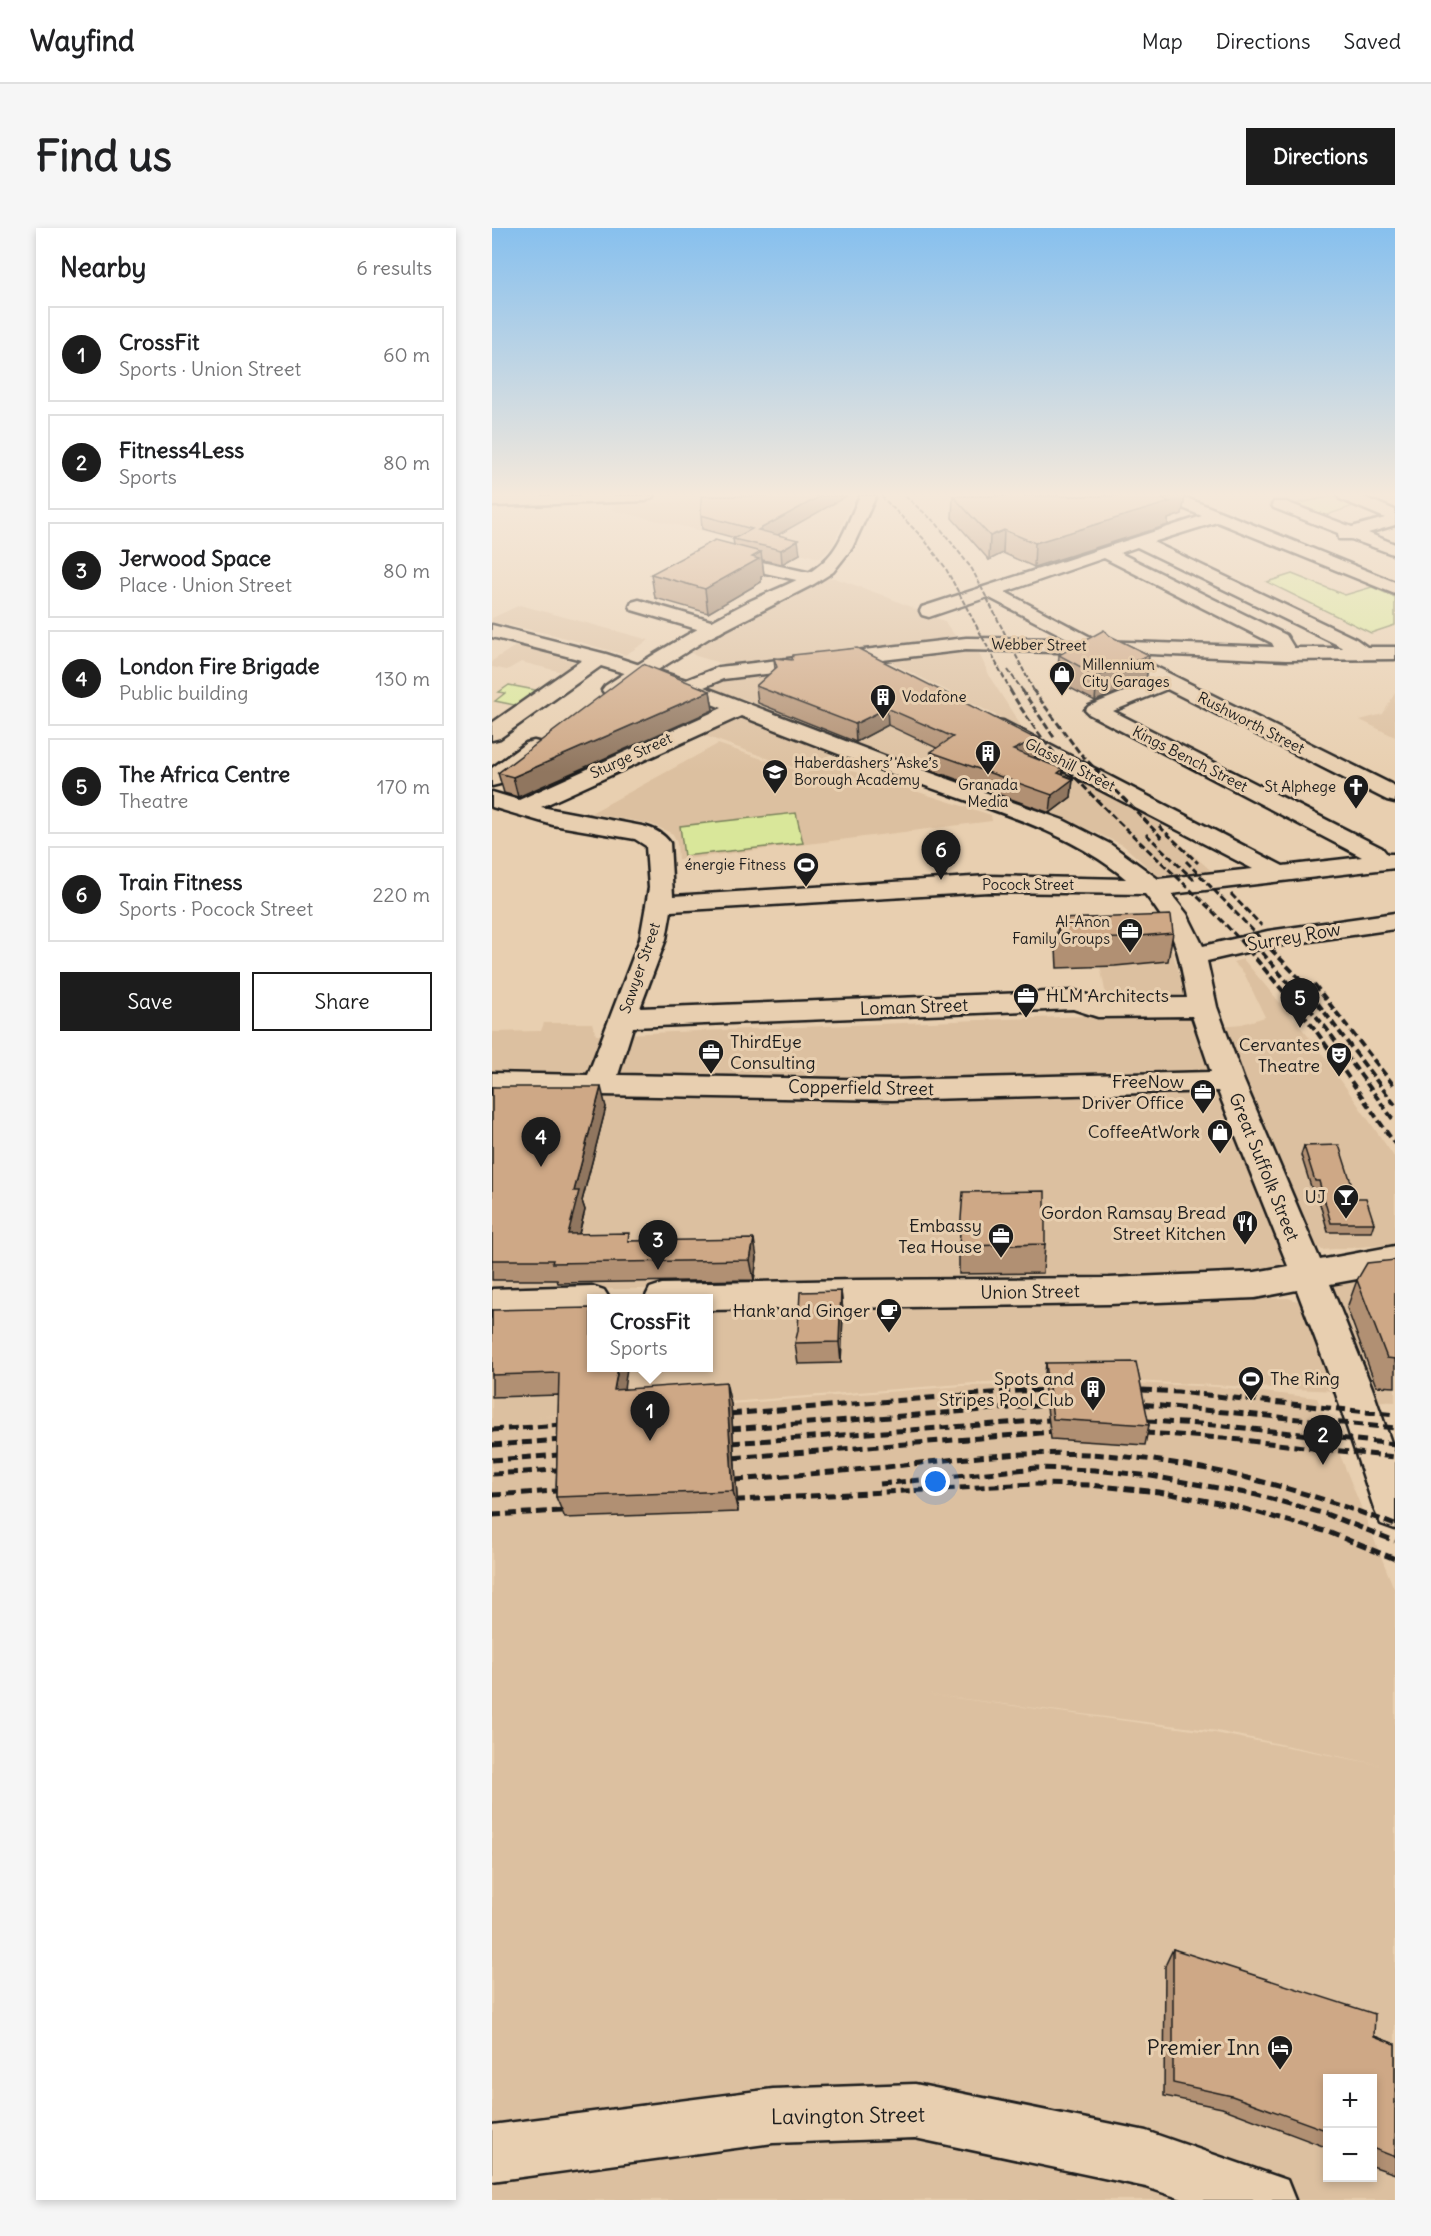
<!DOCTYPE html>
<html lang="en">
<head>
<meta charset="utf-8">
<style>
  body { margin:0; font-family:Delius,sans-serif; background:#f6f6f6; color:#202124 }
  .controls { position:absolute; right:18px; bottom:18px; display:grid; overflow:hidden; border-radius:0px; box-shadow:0 3px 9px #0003 }
  .controls button { width:54px; height:54px; display:grid; place-items:center; padding:0; border:0; border-bottom:2px solid #e0e0e0; background:#fff; color:#202124; font:30px sans-serif }
  .you { position:absolute; left:444px; top:1254px; width:21px; height:21px; margin:-15px; border:4px solid #fff; border-radius:50%; background:#1a73e8; box-shadow:0 0 0 9px #1a73e833 }
  .badge { display:grid; place-items:center; width:39px; height:39px; border-radius:50%; background:#1c1c1c; color:#fff; font-size:20px; font-weight:700 }
  .pin { position:absolute; translate:-50% -50px; filter:drop-shadow(0 2px 3px #0008) }
  .pin::after { content:''; position:absolute; top:32px; width:21px; height:18px; background:inherit; clip-path:polygon(0 0,100% 0,50% 100%) }
  .popup { position:absolute; left:95px; top:1066px; width:126px; height:78px; box-sizing:border-box; display:grid; place-content:center; border-radius:0px; background:#fff; filter:drop-shadow(0 2px 4px #0005); font-size:20px; white-space:nowrap; color:#757577 }
  .popup b { font-size:22px; color:#202124 }
  .popup::after { content:''; position:absolute; left:50%; top:100%; margin-left:-12px; border:12px solid transparent; border-top-color:#fff }
  .list { margin:0; padding:0; list-style:none }
  h2 { display:flex; justify-content:space-between; align-items:center; height:78px; margin:0; padding:0 24px; font-size:26px }
  h2 small { font-size:20px; font-weight:400; color:#757577 }
  .list li { display:grid; grid-template-columns:39px 1fr auto; gap:18px; align-items:center; box-sizing:border-box; height:96px; margin:0 12px 12px; padding:0 12px; border:2px solid #e0e0e0; border-radius:0px }
  .list b { display:block; font-size:22px; white-space:nowrap }
  .list p { margin:0; font-size:20px; white-space:nowrap; color:#757577 }
  .list em { font-size:20px; font-style:normal; color:#757577 }
  .actions { display:flex; gap:12px; padding:18px 24px }
  .actions a { flex:1; padding:14px 0; border:2px solid #1c1c1c; border-radius:0px; text-align:center; font-size:21px; color:#1c1c1c }
  .actions .main { background:#1c1c1c; color:#fff }
  .map { position:relative; flex:none; width:903px; height:1972px; overflow:hidden; border-radius:0px }
  header { display:flex; align-items:center; gap:36px; box-sizing:border-box; height:84px; padding:0 30px; background:#fff; border-bottom:2px solid #e0e0e0 }
  header strong { font-size:28px }
  nav { display:flex; gap:33px; margin-inline-start:auto; font-size:21px }
  .intro { display:flex; align-items:center; justify-content:space-between; box-sizing:border-box; height:144px; padding:0 36px }
  h1 { margin:0; font-size:42px }
  .button { padding:15px 27px; border-radius:0px; background:#1c1c1c; color:#fff; font-size:21px; font-weight:700 }
  main { display:flex; gap:36px; padding:0 36px }
  aside { flex:1; background:#fff; border-radius:0px; box-shadow:0 3px 9px #0003 }
  .map>svg:first-child { display:block }
</style>
</head>
<body>
<header>
<strong>Wayfind</strong>
<nav><a>Map</a><a>Directions</a><a>Saved</a></nav>
</header>
<div class="intro"><h1>Find us</h1><a class="button">Directions</a></div>
<main>
<aside>
<h2>Nearby<small>6 results</small></h2>
<ul class="list">
<li><span class="badge">1</span><div><b>CrossFit</b><p>Sports · Union Street</p></div><em>60 m</em></li>
<li><span class="badge">2</span><div><b>Fitness4Less</b><p>Sports</p></div><em>80 m</em></li>
<li><span class="badge">3</span><div><b>Jerwood Space</b><p>Place · Union Street</p></div><em>80 m</em></li>
<li><span class="badge">4</span><div><b>London Fire Brigade</b><p>Public building</p></div><em>130 m</em></li>
<li><span class="badge">5</span><div><b>The Africa Centre</b><p>Theatre</p></div><em>170 m</em></li>
<li><span class="badge">6</span><div><b>Train Fitness</b><p>Sports · Pocock Street</p></div><em>220 m</em></li>
</ul>
<div class="actions"><a class="main">Save</a><a>Share</a></div>
</aside>
<div class="map">
<svg width="903" height="1972" viewBox="0 0 903 1972">
  <rect width="100%" height="100%" fill="#e8cfb0"/>
  <filter id="ink" filterUnits="userSpaceOnUse"><feTurbulence type="fractalNoise" baseFrequency=".0167" numOctaves="2"/><feDisplacementMap in="SourceGraphic" scale="12" xChannelSelector="R" yChannelSelector="G"/><feConvolveMatrix kernelMatrix="1 2 1 2 8 2 1 2 1" color-interpolation-filters="sRGB"/></filter>
  <g filter="url(#ink)">
    <path fill="#dcc0a0" fill-rule="evenodd" d="M294,268H363L340,319L328,330L119,282L124,277Z
      M330,349L343,350L390,367L452,393L464,409L461,415L246,440L204,428L193,421Z
      M28,377L150,410L157,412L133,427L63,407L0,394V390Z
      M25,417L86,435V437L74,445L29,434L15,442L0,439V433Z
      M486,423L499,451L531,501L402,436L400,430Z
      M360,431L552,533L630,564L724,647L671,653L631,617L578,593L366,518L251,470L243,471L209,459L221,450Z
      M163,456L235,481L344,523L311,543L194,501L29,567Z
      M903,465V509L868,492L891,486Z
      M226,516L314,546L332,534L355,544L360,543L499,587L500,593L186,632L185,615L181,606L159,596L99,585Z
      M677,714L732,881L796,1040L777,1050L358,1061H68L0,1059V804L49,803L52,795H100L104,807L618,787L604,718Z
      M751,731L827,821L903,930V1016L830,1022L810,1007L727,798L750,796L773,789L752,745L741,734Z
      M903,1051V1174L881,1173L835,1069L846,1053Z
      M796,1070L809,1074L844,1163L560,1149L44,1189L75,1187L243,1239L239,1176L471,1158L640,1155L727,1159L825,1170L903,1363V1972H0V1092L100,1140H216L217,1085ZM433,1466L725,1503L889,1537L723,1505ZM836,1850H880V1950H836Z"/>
    <path fill="#d9e79a" stroke="#7a825b" stroke-width="1.5" d="M841,268L867,276L829,289L798,277Z
      M800,346L853,367L880,359L903,369V397L879,405L775,354Z
      M17,457L48,463L27,478L3,473L13,465L7,464Z
      M304,585L311,615L192,628L188,598Z"/>
    <g fill="none" stroke-linecap="round" stroke-linejoin="round">
      <g stroke="#1c1c1c" stroke-width="5">
        <path id="minor" d="M667,268H690L903,354V366L725,294L661,314L864,411L875,419H903V431L794,432L636,425L903,558V574L895,572L675,461L621,483L890,620L895,626H903V640L679,666L695,686L711,718L776,703L903,685V701L776,719L715,733L725,779L752,853L828,1032L903,1018V1044L838,1056L880,1160L903,1226V1301L889,1296L883,1283L842,1160L805,1062L763,1070L617,1076L216,1082V1070H153L158,1060L170,1056L365,1052L617,1050L763,1044L796,1038L726,863L400,872L0,865V845L96,847L148,711L157,660L154,618L143,611L61,597L0,579V564L27,572L230,480L169,456L109,438L8,510L0,512V495L90,432L0,409V397L114,426L194,452L227,439L474,410L577,411L496,369L437,389L430,387L428,383L430,379L710,288L669,271ZM645,319L850,419L851,420H802L794,407L628,325ZM612,330L780,415L782,419L606,413L513,364ZM474,422L612,425L617,431L659,453L597,478L593,482L597,486L870,629L791,638L511,493L503,492L495,493L492,498L495,503L761,641L666,651L618,616L571,592L403,532L212,459L231,451ZM249,488C308,511 368,535 428,556C499,582 575,602 634,651L496,648L181,668L178,615C172,606 161,600 150,598L49,579ZM496,664L653,666C684,705 687,723 695,770L608,771L583,763L148,780L174,711L179,683ZM581,781L606,789L700,788L719,844L400,852L126,847L141,799Z
          M846,268H869L903,282V297L876,305L903,316V327L859,311H847L846,305L782,280L780,277L782,274H794L860,299L893,290L848,271Z
          M234,326L324,346L327,350L324,354L318,355L228,335L225,331L228,327Z
          M147,372L229,396L232,400L229,404L222,406L140,382L138,378L140,374Z
          M100,1058L112,1062L117,1070H100V1086L0,1089V1061Z
          M423,1856L654,1903L795,1952L803,1972H693L654,1959L423,1910L281,1915L0,1953V1897L281,1861Z"/>
      </g>
      <g stroke="#1c1c1c" stroke-width="5">
        <path id="primary" d="M0,268H162L154,273L0,278Z
          M368,268H384L360,320L341,344L322,356L217,410L127,466L120,468L113,466L110,462L113,458C157,428 204,401 252,376C279,362 314,353 336,329C351,313 358,288 368,268Z
          M42,513L50,515L53,520L50,525L8,556L0,558V540L34,515Z"/>
      </g>
      <use href="#minor" fill="#e8cfb0" fill-rule="evenodd"/>
      <use href="#primary" fill="#e8cfb0" fill-rule="evenodd"/>
      <path stroke="#1c1c1c" stroke-width="2" stroke-dasharray="5 2" stroke-linecap="butt" d="M389,268L431,310L453,339L519,463
        M413,268L445,296L480,341L542,463
        M516,442L531,463"/>
      <path stroke="#1c1c1c" stroke-width="3" stroke-dasharray="7 3" stroke-linecap="butt" d="M518,462C575,561 673,630 749,713
        M530,462L563,511
        M541,462L587,524L670,610
        M667,598L706,635
        M654,606L702,652
        M694,633L771,713
        M739,666L770,698"/>
      <path stroke="#1c1c1c" stroke-width="4" stroke-dasharray="8 4" stroke-linecap="butt" d="M748,712L822,800L903,916
        M770,712L805,748L903,877
        M762,715L834,800L903,894
        M822,756L903,859"/>
      <path stroke="#1c1c1c" stroke-width="5" stroke-dasharray="10 5" stroke-linecap="butt" d="M635,1161L686,1164L903,1187
        M637,1175L903,1200
        M224,1187L525,1163L569,1162
        M640,1192L723,1197L903,1216
        M0,1202L84,1196
        M224,1202L571,1176
        M637,1204L731,1210L903,1229
        M224,1216L572,1191
        M0,1217L84,1211
        M227,1231L574,1203
        M0,1232L81,1226
        M0,1246L81,1241
        M228,1253C284,1249 340,1244 395,1239C461,1231 528,1223 595,1226C702,1231 804,1259 903,1297
        M388,1256L544,1240L603,1242L659,1248L765,1267L834,1286L903,1313
        M0,1267L81,1262
        M228,1273L541,1256L598,1257L667,1264L738,1277L836,1304L903,1331
        M0,1287L87,1282"/>
    </g>
    <path fill="#b19073" stroke="#1c1c1c" stroke-width="1.5" d="M461,268H693L690,286L676,291V297L542,339L511,325L497,332L460,290Z
      M209,287L285,307L308,326L290,336L270,332L272,347L269,349V354L216,385L163,370L159,346L242,317L241,311L243,310L210,301Z
      M618,408L657,427L654,453L603,473L565,453L567,427Z
      M282,430L544,511L543,529L541,530L571,541V547L581,551L579,569L558,585L439,542V524L445,520L396,497L364,514L266,475L264,458L283,441Z
      M218,463L221,482L26,569L12,565L6,545Z
      M566,691L681,705L676,733L623,738L565,740L564,720Z
      M0,859L114,879L90,973L93,982L87,1006L265,1030L262,1052L66,1055L65,1052H0Z
      M812,918L864,970L882,995L879,1004H836L824,962H820L809,927Z
      M553,1016L551,1045L467,1046V1018Z
      M903,1032V1159L884,1158L855,1080L865,1052Z
      M349,1063L351,1084L349,1135L306,1136L303,1115Z
      M0,1082L132,1161L239,1176L246,1284L73,1290L64,1269L67,1167L0,1169Z
      M554,1135L657,1197L653,1217L559,1211L552,1156Z
      M681,1721L882,1808L903,1816V1946L880,1938V1851H836V1920L730,1880L672,1868L673,1738Z"/>
    <path fill="#90765e" stroke="#1c1c1c" stroke-width="1.5" d="M329,268H355L268,317L266,302Z
      M679,268H693L690,286L676,291V297L542,339L543,315Z
      M512,302L511,325L497,332L498,308Z
      M306,312L308,326L290,336L289,322Z
      M269,324L272,347L269,349V354L216,385L213,361L260,329Z
      M657,427L654,453L603,473L605,448Z
      M218,463L221,482L26,569L21,549Z
      M395,480L396,497L364,514L363,496Z
      M544,511L543,529L520,540L521,522Z
      M571,541L570,559L581,551L579,569L558,585L560,567L566,545Z
      M109,859L114,879L90,973L93,982L82,1025L76,1006L82,963Z
      M262,1011L265,1030L262,1052L258,1032Z
      M349,1063L351,1084L349,1135L347,1114Z
      M126,1140H135L129,1183L122,1162Z
      M234,1154L239,1176L246,1284L241,1263Z"/>
    <path fill="#cea886" stroke="#1c1c1c" stroke-width="1.5" d="M209,268H329L266,302L306,312L289,322L241,311L260,301L209,287Z
      M461,268H679L670,271L678,274L543,315L512,302L498,308Z
      M223,312L269,324L260,329L267,331L213,361L159,346Z
      M612,402L618,408L657,427L605,448L567,427Z
      M365,420L544,511L521,522L571,541L566,545L581,551L560,567L439,524L461,509L395,480L363,496L264,458L285,439L282,430L300,432L301,427Z
      M151,436L218,463L21,549L6,545Z
      M679,687L681,705L626,710L567,712L566,691Z
      M0,859H109L82,963H87L76,1006L137,1005L136,1013L262,1011L258,1032L60,1035L61,1032H0Z
      M847,917L864,970H874L882,995H839L827,953H823L812,918Z
      M553,963V1016L467,1018L471,964Z
      M903,1032V1131L895,1130L865,1052L875,1035Z
      M349,1063L347,1114L303,1115L306,1103L308,1064Z
      M99,1080V1140H126L122,1162L234,1154L241,1263L64,1269L67,1145L0,1147V1082Z
      M644,1134L657,1197L561,1191L554,1135Z
      M681,1721L883,1786L882,1808L903,1816V1929L880,1920V1851H836V1903L740,1868L681,1855Z"/>
  </g>
  <linearGradient id="sky" x2="0" y2="1"><stop stop-color="#87c0ee"/><stop offset="0.49" stop-color="#f5e9db"/><stop offset="1" stop-color="#f5e9db" stop-opacity="0"/></linearGradient>
  <rect width="903" height="544" fill="url(#sky)"/>
  <defs>
    <g id="shop-pin" transform="scale(1.35)"><path d="M0 17L-7.5 6A9.5 9.5 0 1 1 7.5 6Z" fill="#1c1c1c" stroke="#e8cfb0"/><path d="M-5-2.5h2.3a2.7 3.5 0 0 1 5.4 0H5L5.5 6h-11ZM-1.5-2.5h3a1.5 2.3 0 0 0-3 0Z" fill="#fff"/></g>
    <g id="building-pin" transform="scale(1.35)"><path d="M0 17L-7.5 6A9.5 9.5 0 1 1 7.5 6Z" fill="#1c1c1c" stroke="#e8cfb0"/><path d="M-4-6H4V6H1V3H-1V6H-4ZM-2.5-4.3h1.7v1.8h-1.7ZM.8-4.3h1.7v1.8H.8ZM-2.5-1h1.7V.8h-1.7ZM.8-1h1.7V.8H.8Z" fill="#fff"/></g>
    <g id="school-pin" transform="scale(1.35)"><path d="M0 17L-7.5 6A9.5 9.5 0 1 1 7.5 6Z" fill="#1c1c1c" stroke="#e8cfb0"/><path d="M0-5L7-2L0 1L-7-2ZM-4 1L0 2.5L4 1V4Q0 6-4 4Z" fill="#fff"/></g>
    <g id="church-pin" transform="scale(1.35)"><path d="M0 17L-7.5 6A9.5 9.5 0 1 1 7.5 6Z" fill="#1c1c1c" stroke="#e8cfb0"/><path d="M-1.2-6h2.4v3.5h3.3v2.4h-3.3V6h-2.4V-.1h-3.3v-2.4h3.3Z" fill="#fff"/></g>
    <g id="stadium-pin" transform="scale(1.35)"><path d="M0 17L-7.5 6A9.5 9.5 0 1 1 7.5 6Z" fill="#1c1c1c" stroke="#e8cfb0"/><path d="M0-5a6.5 5 0 1 0 0 10a6.5 5 0 1 0 0-10ZM-3.5-1.8h7v3.6h-7Z" fill="#fff"/></g>
    <g id="office-pin" transform="scale(1.35)"><path d="M0 17L-7.5 6A9.5 9.5 0 1 1 7.5 6Z" fill="#1c1c1c" stroke="#e8cfb0"/><path d="M-6-3h4V-5.5h4V-3h4V5H-6ZM-1-4.5V-3h2v-1.5ZM-6 0V1H6V0Z" fill="#fff"/></g>
    <g id="theatre-pin" transform="scale(1.35)"><path d="M0 17L-7.5 6A9.5 9.5 0 1 1 7.5 6Z" fill="#1c1c1c" stroke="#e8cfb0"/><path d="M-5-5.5Q0-4 5-5.5V0Q5 5 0 6Q-5 5-5 0ZM-3.3-2.5H-1v1.5H-3.3ZM1-2.5H3.3v1.5H1ZM-2.8 1Q0 5.5 2.8 1Z" fill="#fff"/></g>
    <g id="bar-pin" transform="scale(1.35)"><path d="M0 17L-7.5 6A9.5 9.5 0 1 1 7.5 6Z" fill="#1c1c1c" stroke="#e8cfb0"/><path d="M-6-5H6L.8 .8V4.5H3.5V6h-7V4.5H-.8V.8Z" fill="#fff"/></g>
    <g id="restaurant-pin" transform="scale(1.35)"><path d="M0 17L-7.5 6A9.5 9.5 0 1 1 7.5 6Z" fill="#1c1c1c" stroke="#e8cfb0"/><path d="M-5-6h1v4h1v-4h1v4h1v-4h1v5L-1.5 .5V6h-2V.5L-5-1ZM5-6V6H3V1.5H1.5Q1.5-4 5-6Z" fill="#fff"/></g>
    <g id="cafe-pin" transform="scale(1.35)"><path d="M0 17L-7.5 6A9.5 9.5 0 1 1 7.5 6Z" fill="#1c1c1c" stroke="#e8cfb0"/><path d="M-5.5-4.5H6V0H3Q3 3.5 0 3.5H-2.5Q-5.5 3.5-5.5 0ZM3-3.2v2h1.7v-2ZM-6 4.5H4V6H-6Z" fill="#fff"/></g>
    <g id="hotel-pin" transform="scale(1.35)"><path d="M0 17L-7.5 6A9.5 9.5 0 1 1 7.5 6Z" fill="#1c1c1c" stroke="#e8cfb0"/><path d="M-6-4.5h1.5V1H6V5H4.5V3h-9V5H-6ZM-4 0a1.8 1.8 0 1 1 3.6 0ZM.5 0V-2.5h3Q6-2.5 6 0Z" fill="#fff"/></g>
  </defs>
  <g fill-rule="evenodd">
    <use href="#shop-pin" x="570" y="446"/>
    <use href="#building-pin" x="391" y="469"/>
    <use href="#building-pin" x="496" y="525"/>
    <use href="#school-pin" x="283" y="544"/>
    <use href="#church-pin" x="864" y="559"/>
    <use href="#stadium-pin" x="314" y="637"/>
    <use href="#office-pin" x="638" y="703"/>
    <use href="#office-pin" x="534" y="768"/>
    <use href="#office-pin" x="219" y="824"/>
    <use href="#theatre-pin" x="847" y="827"/>
    <use href="#office-pin" x="711" y="864"/>
    <use href="#shop-pin" x="728" y="904"/>
    <use href="#bar-pin" x="854" y="969"/>
    <use href="#restaurant-pin" x="753" y="995"/>
    <use href="#office-pin" x="509" y="1008"/>
    <use href="#cafe-pin" x="397" y="1083"/>
    <use href="#stadium-pin" x="759" y="1151"/>
    <use href="#building-pin" x="601" y="1161"/>
    <use href="#hotel-pin" x="788" y="1820"/>
  </g>
  <g text-anchor="middle" stroke-width="6" stroke-linejoin="round" paint-order="stroke">
    <g font-size="15" fill="#1c1c1c" stroke="#e8cfb0">
      <text transform="translate(547 417) rotate(1)" y="5">Webber Street</text>
      <text transform="translate(759 495) rotate(27)" y="5">Rushworth Street</text>
      <text transform="translate(139 528) rotate(-25)" y="5">Sturge Street</text>
      <text transform="translate(698 531) rotate(27)" y="5">Kings Bench Street</text>
      <text transform="translate(578 537) rotate(27)" y="5">Glasshill Street</text>
      <text x="536" y="662">Pocock Street</text>
      <text transform="translate(148 740) rotate(-71)" y="5">Sawyer Street</text>
    </g>
    <g font-size="15" fill="#1c1c1c" stroke="#e8cfb0" text-anchor="start">
      <text x="590" y="442">Millennium<tspan x="590" dy="17">City Garages</tspan></text>
      <text x="410" y="474">Vodafone</text>
      <text x="302" y="540">Haberdashers’ Aske’s<tspan x="302" dy="17">Borough Academy</tspan></text>
      <text x="496" y="562" text-anchor="middle">Granada<tspan x="496" dy="17">Media</tspan></text>
      <text x="844" y="564" text-anchor="end">St Alphege</text>
      <text x="294" y="642" text-anchor="end">énergie Fitness</text>
      <text x="618" y="699" text-anchor="end">Al-Anon<tspan x="618" dy="17">Family Groups</tspan></text>
    </g>
    <g font-size="18" fill="#1c1c1c" stroke="#e8cfb0">
      <text transform="translate(802 709) rotate(-10)" y="6">Surrey Row</text>
      <text transform="translate(422 779) rotate(-2)" y="6">Loman Street</text>
      <text transform="translate(369 860) rotate(1)" y="6">Copperfield Street</text>
      <text transform="translate(772 939) rotate(68)" y="6">Great Suffolk Street</text>
      <text transform="translate(538 1064) rotate(-1)" y="6">Union Street</text>
    </g>
    <g font-size="18" fill="#1c1c1c" stroke="#e8cfb0" text-anchor="end">
      <text x="554" y="774" text-anchor="start">HLM Architects</text>
      <text x="238" y="820" text-anchor="start">ThirdEye<tspan x="238" dy="21">Consulting</tspan></text>
      <text x="828" y="823">Cervantes<tspan x="828" dy="21">Theatre</tspan></text>
      <text x="692" y="860">FreeNow<tspan x="692" dy="21">Driver Office</tspan></text>
      <text x="708" y="910">CoffeeAtWork</text>
      <text x="834" y="975">UJ</text>
      <text x="734" y="991">Gordon Ramsay Bread<tspan x="734" dy="21">Street Kitchen</tspan></text>
      <text x="490" y="1004">Embassy<tspan x="490" dy="21">Tea House</tspan></text>
      <text x="378" y="1089">Hank and Ginger</text>
      <text x="582" y="1157">Spots and<tspan x="582" dy="21">Stripes Pool Club</tspan></text>
      <text x="778" y="1157" text-anchor="start">The Ring</text>
    </g>
    <g font-size="21" fill="#1c1c1c" stroke="#e8cfb0" text-anchor="end">
      <text x="768" y="1827">Premier Inn</text>
    </g>
    <g font-size="21" fill="#1c1c1c" stroke="#e8cfb0">
      <text transform="translate(356 1888) rotate(-1)" y="7">Lavington Street</text>
    </g>
  </g>
</svg>
<div class="controls">
<button>+</button>
<button>−</button>
</div>
<div class="you"></div>
<div class="pin badge" style="left:158px;top:1213px">1</div>
<div class="popup"><b>CrossFit</b>Sports</div>
<div class="pin badge" style="left:831px;top:1237px">2</div>
<div class="pin badge" style="left:166px;top:1042px">3</div>
<div class="pin badge" style="left:49px;top:939px">4</div>
<div class="pin badge" style="left:808px;top:800px">5</div>
<div class="pin badge" style="left:449px;top:652px">6</div>
</div>
</main>
</body>
</html>
